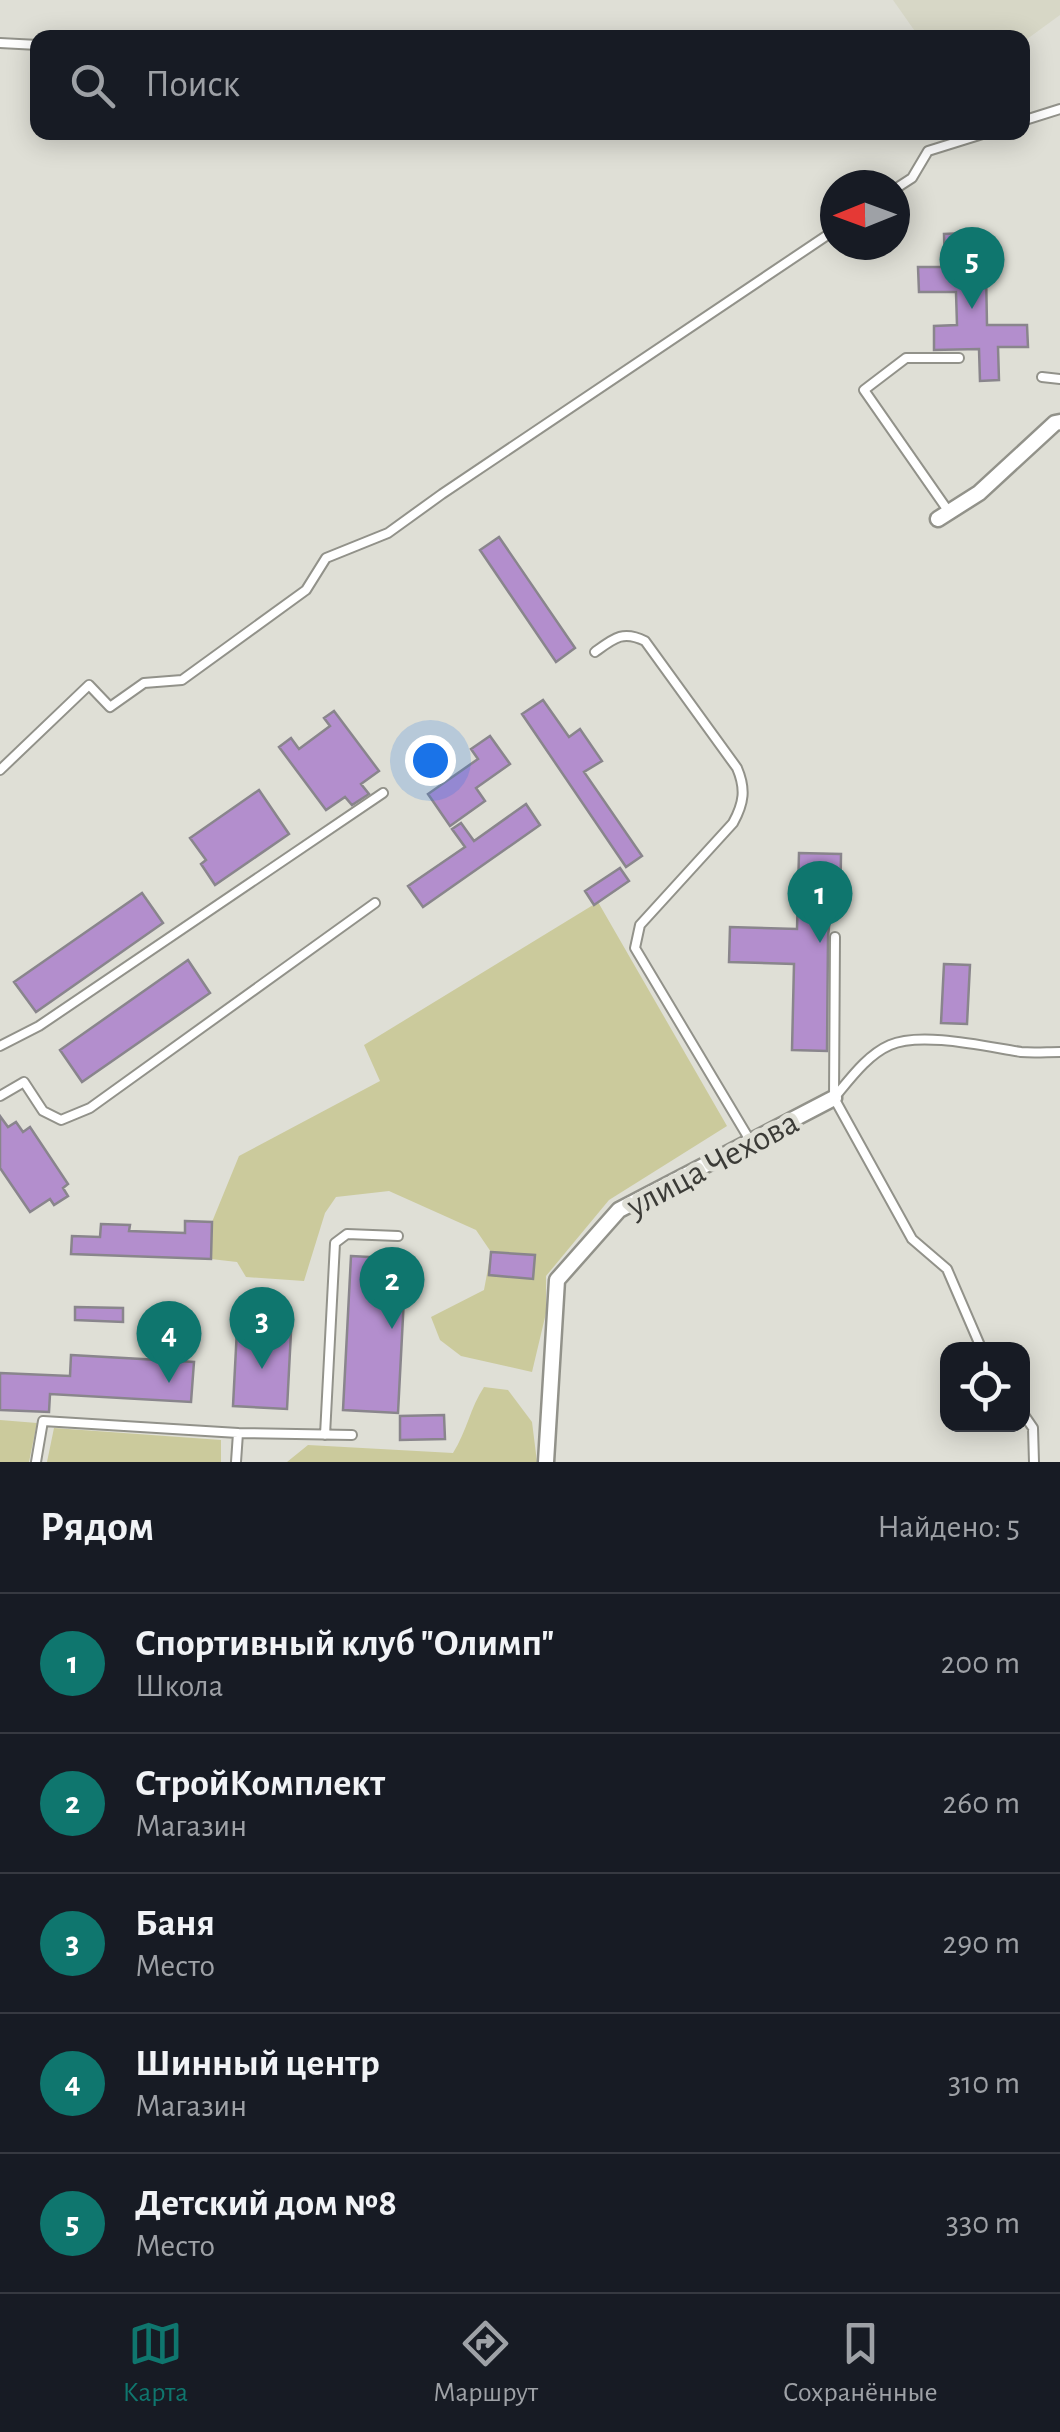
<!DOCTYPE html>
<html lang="ru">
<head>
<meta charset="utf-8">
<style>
  body { margin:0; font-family:"Alegreya Sans",sans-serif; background:#20242c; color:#f1f3f6 }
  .controls { position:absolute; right:30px; bottom:30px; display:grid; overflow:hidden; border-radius:20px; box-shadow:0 5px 25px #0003 }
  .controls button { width:90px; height:90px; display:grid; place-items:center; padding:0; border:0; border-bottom:2px solid #363941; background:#171b24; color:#f1f3f6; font:50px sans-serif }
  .compass { position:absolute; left:820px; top:170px; width:90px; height:90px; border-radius:50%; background:#171b24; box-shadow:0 5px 25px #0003; rotate:269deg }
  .you { position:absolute; left:430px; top:760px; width:35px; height:35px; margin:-25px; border:8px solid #fff; border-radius:50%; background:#1a73e8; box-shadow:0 0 0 15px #1a73e833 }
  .badge { display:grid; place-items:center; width:65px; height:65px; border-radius:50%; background:#0f766e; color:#fff; font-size:32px; font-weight:700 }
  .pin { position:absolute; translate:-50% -82px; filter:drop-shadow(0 2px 5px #0008) }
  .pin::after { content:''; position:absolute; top:52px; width:35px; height:30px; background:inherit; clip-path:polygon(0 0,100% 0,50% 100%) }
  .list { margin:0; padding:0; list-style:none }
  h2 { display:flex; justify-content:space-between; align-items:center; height:130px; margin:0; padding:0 40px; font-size:42px }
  h2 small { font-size:32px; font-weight:400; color:#9ea1a6 }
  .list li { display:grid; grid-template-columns:65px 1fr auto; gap:30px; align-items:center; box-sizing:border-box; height:140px; padding:0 40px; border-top:2px solid #363941 }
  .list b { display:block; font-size:38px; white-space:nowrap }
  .list p { margin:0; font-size:32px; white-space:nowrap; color:#9ea1a6 }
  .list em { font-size:32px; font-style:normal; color:#9ea1a6 }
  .icon { flex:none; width:55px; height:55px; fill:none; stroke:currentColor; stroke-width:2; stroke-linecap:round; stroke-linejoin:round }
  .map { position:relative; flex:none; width:1060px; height:1462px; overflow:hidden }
  .search { position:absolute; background:#171b24; box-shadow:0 5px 25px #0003; left:30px; right:30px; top:30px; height:110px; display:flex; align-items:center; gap:25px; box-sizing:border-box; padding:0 35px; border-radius:20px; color:#9ea1a6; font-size:38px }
  .sheet { height:830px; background:#171b24 }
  nav { display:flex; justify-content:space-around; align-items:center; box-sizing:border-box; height:140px; border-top:2px solid #363941; background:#171b24; font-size:28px; color:#9ea1a6 }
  nav a { display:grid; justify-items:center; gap:5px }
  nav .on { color:#0f766e }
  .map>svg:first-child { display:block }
</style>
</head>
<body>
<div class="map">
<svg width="1060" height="1462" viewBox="0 0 1060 1462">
  <rect width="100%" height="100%" fill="#dfdfd6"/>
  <path fill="#d7d7c6" d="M893,0H1060V15L1023,42L1022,38L919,37Z"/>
  <path fill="#cbca9c" d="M598,902L727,1126L609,1200L546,1276V1313L532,1372L461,1356L440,1340L431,1317L484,1290L491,1252L476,1230L389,1191L336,1197L325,1213L304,1281L246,1277L237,1262L211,1259L212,1222L239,1156L380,1081L364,1045Z
    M484,1387L508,1390L532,1422L537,1462H287L308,1445L453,1453C467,1431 470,1408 484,1387Z
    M0,1420L37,1423L29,1462H0Z
    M54,1428L221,1440V1462H47Z"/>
  <path fill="#b38ecd" stroke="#89858c" stroke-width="2.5" d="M966,233L967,272L986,271L987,325H1027L1028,347H998L999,380L980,381L979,349L934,350V326L957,325L956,292H919L918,267H945L944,234Z
    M499,537L575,648L556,662L480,550Z
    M543,700L569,737L580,729L602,761L584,772L642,856L626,867L522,714Z
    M334,711L379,771L361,784L369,794L352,805L345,797L326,810L279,747L291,738L299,749L330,726L324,718Z
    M490,736L510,764L476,788L485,801L450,826L428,794L478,759L471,749Z
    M259,790L289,834L215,885L201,864L206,860L190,838Z
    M526,804L540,825L423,907L408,886L465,847L452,829L461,823L474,841Z
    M799,853L841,854L840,917H830L828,937L827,1051L792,1050L794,964L729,962L730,927L797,929Z
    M620,868L629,881L594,905L585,891Z
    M142,893L163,923L36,1012L14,982Z
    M188,960L210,993L82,1082L60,1050Z
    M944,964L970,965L967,1024L941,1023Z
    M0,1116L8,1127L16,1122L23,1132L30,1127L68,1184L63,1188L68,1196L54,1205L50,1199L30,1212L0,1168Z
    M185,1221L212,1222L211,1259L71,1254L72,1236L100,1237L101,1224L130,1225L129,1231L185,1233Z
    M491,1252L535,1255L533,1279L489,1275Z
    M351,1256L406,1259L398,1413L343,1410Z
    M75,1307L123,1308V1322L75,1320Z
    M237,1329L291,1332L287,1409L233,1406Z
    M71,1355L194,1362L191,1402L50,1394L49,1412L0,1410V1373L70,1376Z
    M444,1415L445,1439L400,1440V1416Z"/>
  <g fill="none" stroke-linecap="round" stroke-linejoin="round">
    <g stroke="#92928a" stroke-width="12">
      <path id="lane" d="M0,43L38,45
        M1022,121L1060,109
        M895,189L912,178L928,151L989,132
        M1042,377L1060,379
        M949,512L864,390L906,358H959
        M595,652C614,638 623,630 645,641L737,768C746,789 744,803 733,823L640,925L635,948L751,1142
        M0,770L89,685L110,707L144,683L182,680L306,590L326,558L388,533L442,494L835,230
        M835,937L834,1098L912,1239L947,1269L982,1350
        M0,1046L39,1026L383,793
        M0,1096L24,1082L43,1111L61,1120L90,1108L375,903
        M834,1098C850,1079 867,1055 890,1045C921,1031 988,1047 1021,1052C1034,1053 1047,1052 1060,1052
        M1022,1412L1033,1428L1034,1462
        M325,1435L335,1243L347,1234L398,1236
        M36,1462L43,1421L238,1433
        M236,1462L238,1433L352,1435"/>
    </g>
    <g stroke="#92928a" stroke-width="19">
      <path id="street" d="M938,519L979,493L1055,423L1060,422
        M546,1462L557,1280L619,1210L834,1098"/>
    </g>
    <use href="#lane" stroke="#fff" stroke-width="8"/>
    <use href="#street" stroke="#fff" stroke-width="14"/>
  </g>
  <g text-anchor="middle" stroke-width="10" stroke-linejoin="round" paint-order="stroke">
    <g font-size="35" fill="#3b3b37" stroke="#dfdfd6">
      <text transform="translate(712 1163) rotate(-28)" y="12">улица Чехова</text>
    </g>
  </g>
</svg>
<div class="controls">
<button><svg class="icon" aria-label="locate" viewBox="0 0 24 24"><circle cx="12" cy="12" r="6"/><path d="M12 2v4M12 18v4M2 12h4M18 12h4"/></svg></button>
</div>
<svg class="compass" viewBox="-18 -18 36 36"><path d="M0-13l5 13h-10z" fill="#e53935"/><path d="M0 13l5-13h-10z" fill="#9ea1a6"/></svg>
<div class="you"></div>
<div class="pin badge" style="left:820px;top:943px">1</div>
<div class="pin badge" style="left:392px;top:1329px">2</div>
<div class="pin badge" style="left:262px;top:1369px">3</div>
<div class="pin badge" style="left:169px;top:1383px">4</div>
<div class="pin badge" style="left:972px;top:309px">5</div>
<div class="search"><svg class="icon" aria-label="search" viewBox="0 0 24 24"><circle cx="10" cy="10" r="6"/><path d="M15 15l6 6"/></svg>Поиск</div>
</div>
<section class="sheet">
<h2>Рядом<small>Найдено: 5</small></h2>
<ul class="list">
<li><span class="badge">1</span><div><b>Спортивный клуб &quot;Олимп&quot;</b><p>Школа</p></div><em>200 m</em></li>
<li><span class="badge">2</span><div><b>СтройКомплект</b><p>Магазин</p></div><em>260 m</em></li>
<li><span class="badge">3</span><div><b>Баня</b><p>Место</p></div><em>290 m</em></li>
<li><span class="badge">4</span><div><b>Шинный центр</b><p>Магазин</p></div><em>310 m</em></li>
<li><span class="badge">5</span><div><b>Детский дом №8</b><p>Место</p></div><em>330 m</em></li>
</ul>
</section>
<nav>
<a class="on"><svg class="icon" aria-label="map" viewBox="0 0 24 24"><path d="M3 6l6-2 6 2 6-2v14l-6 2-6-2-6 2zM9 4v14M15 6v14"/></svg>Карта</a>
<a><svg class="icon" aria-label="directions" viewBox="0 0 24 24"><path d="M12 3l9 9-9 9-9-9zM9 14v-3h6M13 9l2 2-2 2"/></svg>Маршрут</a>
<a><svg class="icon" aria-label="saved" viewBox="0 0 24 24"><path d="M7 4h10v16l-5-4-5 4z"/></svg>Сохранённые</a>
</nav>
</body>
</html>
